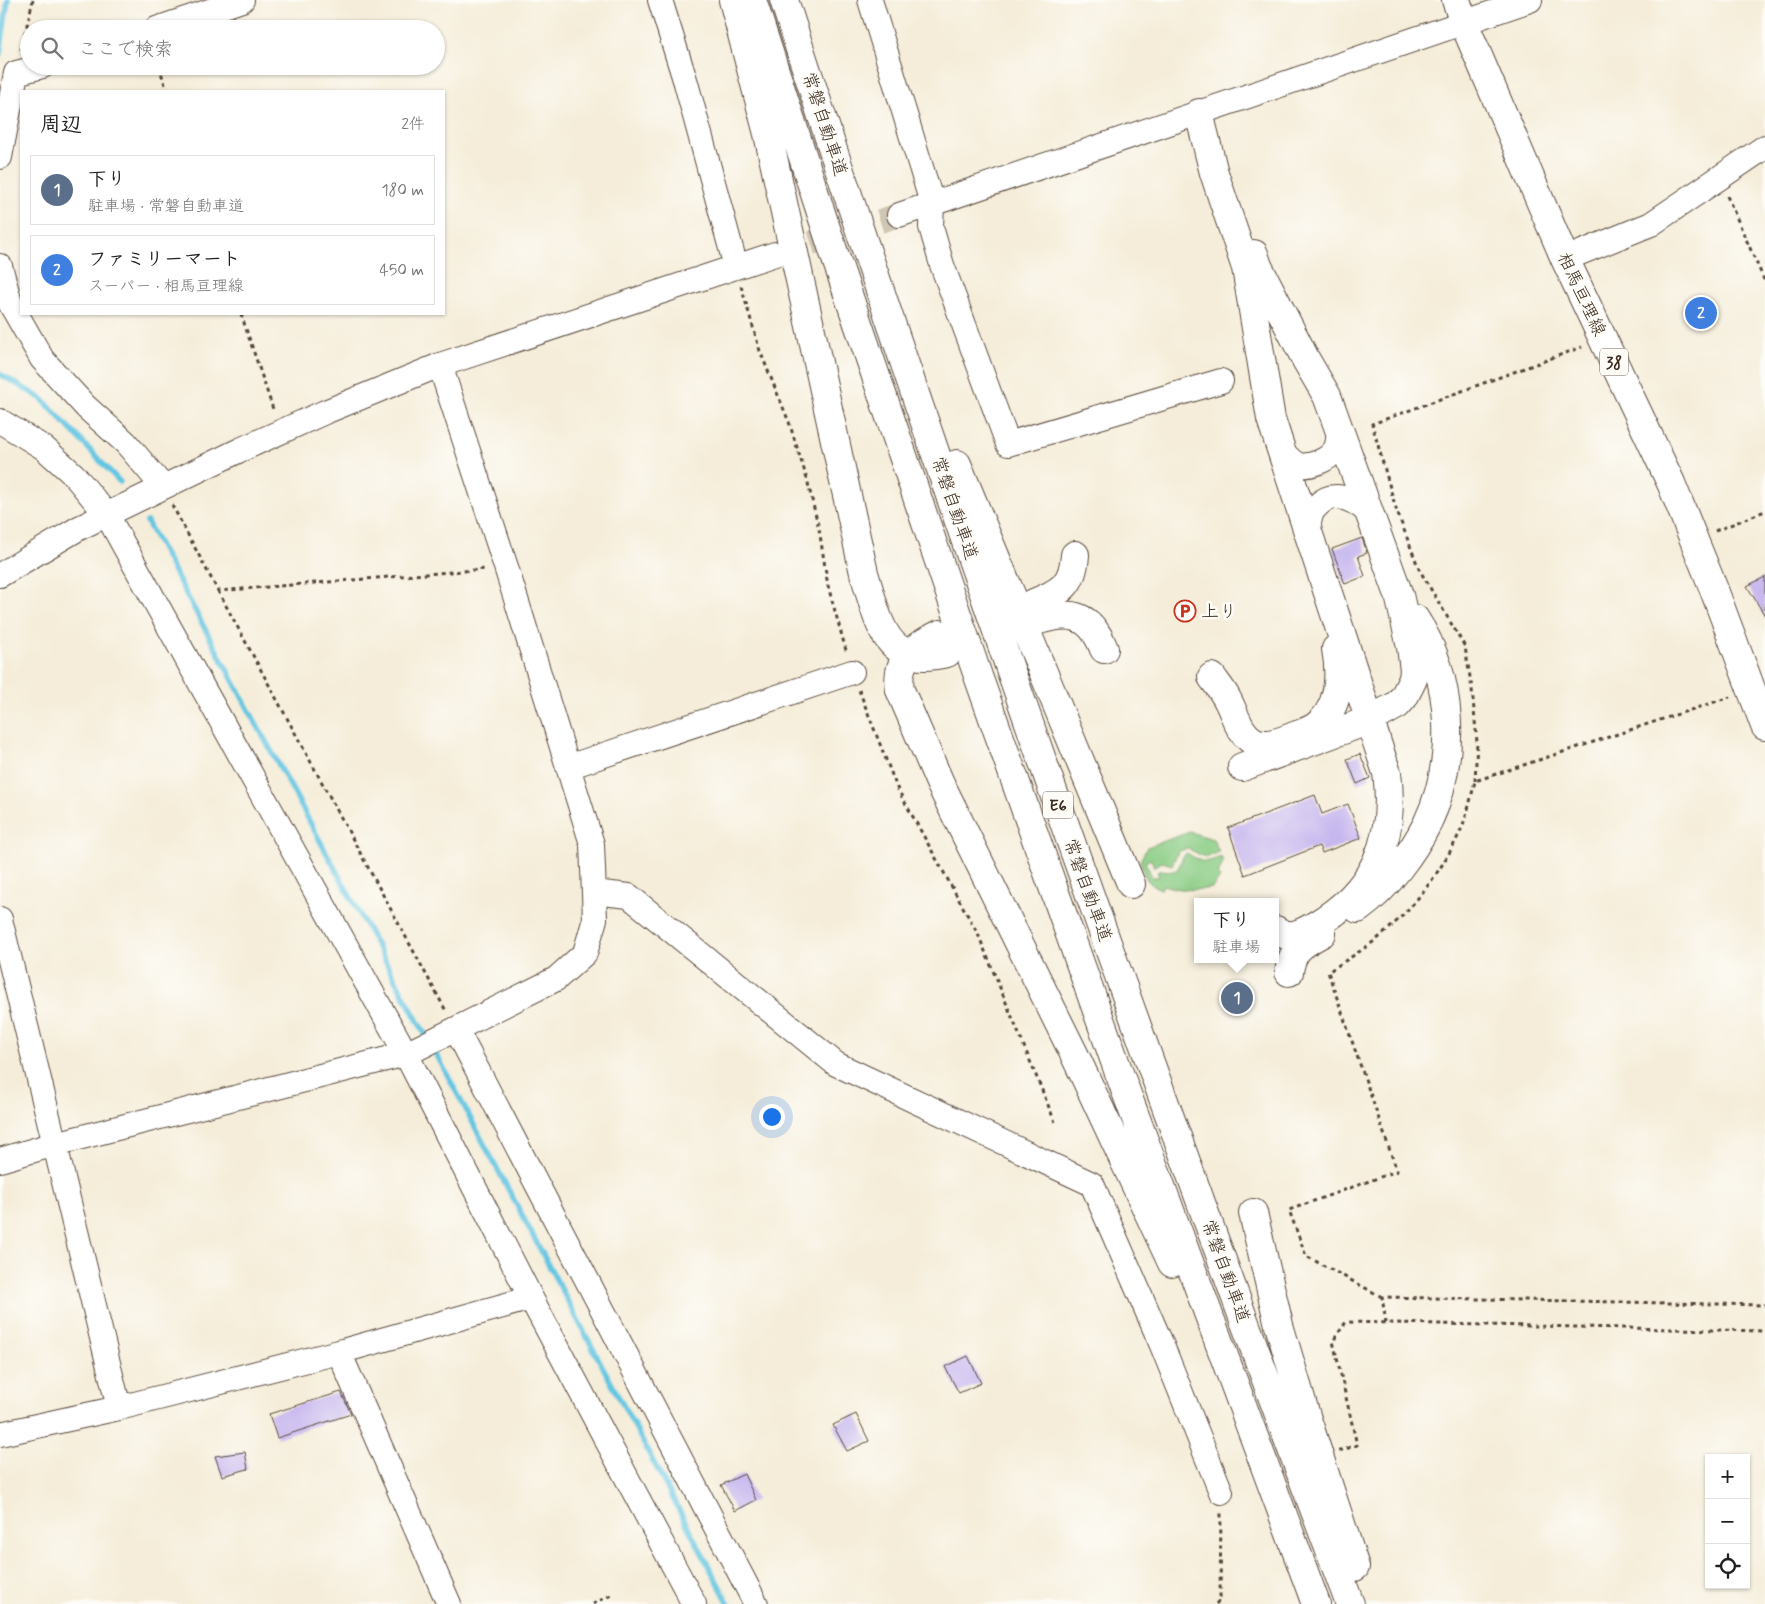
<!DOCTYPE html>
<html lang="ja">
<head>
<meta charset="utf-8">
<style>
  body { margin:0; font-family:Mynerve,"Klee One",sans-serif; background:#f6f6f6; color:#202124 }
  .controls { position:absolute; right:15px; bottom:15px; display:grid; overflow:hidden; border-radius:0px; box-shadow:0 1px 4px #0004 }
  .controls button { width:45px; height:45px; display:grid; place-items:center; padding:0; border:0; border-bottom:1px solid #e0e0e0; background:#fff; color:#202124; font:25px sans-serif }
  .you { position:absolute; left:771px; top:1116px; width:18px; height:18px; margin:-12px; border:4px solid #fff; border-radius:50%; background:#1a73e8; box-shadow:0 0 0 8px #1a73e833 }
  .badge { display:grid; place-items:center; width:32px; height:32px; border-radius:50%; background:#d93025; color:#fff; font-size:16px; font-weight:700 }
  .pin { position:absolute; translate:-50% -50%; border:2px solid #fff; box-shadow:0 1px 5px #0006 }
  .popup { position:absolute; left:1194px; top:898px; width:85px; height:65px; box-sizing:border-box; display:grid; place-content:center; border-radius:0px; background:#fff; filter:drop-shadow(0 1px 4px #0005); font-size:16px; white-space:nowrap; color:#757577 }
  .popup b { font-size:19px; color:#202124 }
  .popup::after { content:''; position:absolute; left:50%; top:100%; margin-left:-10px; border:10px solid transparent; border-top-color:#fff }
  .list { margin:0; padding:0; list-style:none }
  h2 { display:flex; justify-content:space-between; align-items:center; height:65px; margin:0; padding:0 20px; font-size:21px }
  h2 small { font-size:16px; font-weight:400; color:#757577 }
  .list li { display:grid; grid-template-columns:32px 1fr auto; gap:15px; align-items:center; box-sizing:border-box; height:70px; margin:0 10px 10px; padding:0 10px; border:1px solid #e0e0e0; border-radius:0px }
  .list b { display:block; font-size:19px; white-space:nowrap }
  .list p { margin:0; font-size:16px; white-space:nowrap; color:#757577 }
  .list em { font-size:16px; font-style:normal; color:#757577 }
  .icon { flex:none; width:28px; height:28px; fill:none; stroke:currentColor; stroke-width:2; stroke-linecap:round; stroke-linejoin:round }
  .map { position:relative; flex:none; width:1765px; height:1604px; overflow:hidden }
  .search { position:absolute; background:#fff; box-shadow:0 1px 4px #0004; left:20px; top:20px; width:425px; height:55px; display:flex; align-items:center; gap:12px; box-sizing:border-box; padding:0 18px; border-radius:28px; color:#757577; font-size:19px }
  .panel { position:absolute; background:#fff; box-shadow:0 1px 4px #0004; left:20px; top:90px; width:425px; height:225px; border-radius:0px }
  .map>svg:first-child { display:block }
</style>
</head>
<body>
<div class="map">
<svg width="1765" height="1604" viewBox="0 0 1765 1604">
  <rect width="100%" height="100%" fill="#fdfcf7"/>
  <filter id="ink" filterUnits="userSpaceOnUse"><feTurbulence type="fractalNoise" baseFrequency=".02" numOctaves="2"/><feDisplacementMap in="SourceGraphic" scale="10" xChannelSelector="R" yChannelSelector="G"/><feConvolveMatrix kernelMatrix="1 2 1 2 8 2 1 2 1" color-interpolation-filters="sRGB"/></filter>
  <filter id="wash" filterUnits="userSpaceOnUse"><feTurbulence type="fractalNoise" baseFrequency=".0096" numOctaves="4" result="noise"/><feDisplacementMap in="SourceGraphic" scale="20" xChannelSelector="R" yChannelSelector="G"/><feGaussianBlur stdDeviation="1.12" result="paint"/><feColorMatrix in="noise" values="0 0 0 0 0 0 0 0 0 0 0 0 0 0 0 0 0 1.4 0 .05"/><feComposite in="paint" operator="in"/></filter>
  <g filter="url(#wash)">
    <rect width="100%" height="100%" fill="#f5edd9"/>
    <path fill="#8acc84" stroke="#627b51" d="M1190,832L1213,839L1219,852L1206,858L1187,848L1178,852L1172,865L1162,862L1154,867L1151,859L1145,862L1153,878L1159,876L1157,872C1164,868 1172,873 1176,870C1182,865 1180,857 1187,853C1203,863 1203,864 1221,857L1223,862L1218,875L1220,878L1212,888C1195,891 1179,890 1163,885L1161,889C1145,883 1145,876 1140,861L1147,847Z"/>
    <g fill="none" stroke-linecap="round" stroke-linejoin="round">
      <path stroke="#64c6e2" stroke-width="5.5" d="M0,54L8,0
        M0,374L42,399L120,482
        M147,522L427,1038
        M433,1048L729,1604"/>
    </g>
    <g id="blocks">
      <path fill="#c7b7ef" d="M1362,538L1367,553L1358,556L1365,576L1345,584L1332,549Z
        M1765,577V616L1747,586Z
        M1360,754L1370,778L1357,784L1347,759Z
        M1315,795L1322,814L1348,804L1361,838L1322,853L1319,846L1245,875L1228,828Z
        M968,1356L981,1383L959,1393L945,1367Z
        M341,1392L351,1414L277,1438L269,1414Z
        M856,1414L869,1441L847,1451L833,1425Z
        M245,1452L248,1469L222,1476L215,1456Z
        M744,1474L756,1500L735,1511L721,1485Z"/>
    </g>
  </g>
  <g filter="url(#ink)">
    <use href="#blocks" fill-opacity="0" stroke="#57473a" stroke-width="1"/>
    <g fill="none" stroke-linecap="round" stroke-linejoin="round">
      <path stroke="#d0c6b4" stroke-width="24" stroke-dasharray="24 12" stroke-linecap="butt" d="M777,254L899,215"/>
      <g stroke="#57473a" stroke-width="26">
        <path id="minor" d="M660,0L686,83L736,267
          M870,0L932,203L931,227L942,265L1008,444L1221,381
          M156,29L242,0
          M0,157L16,73L43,66
          M899,215L1530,0
          M1565,259L1651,224L1765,147
          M0,266L10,303L42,359L86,407L126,443L163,487
          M0,421L44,448L74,475L107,515L406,1054L531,1298L694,1604
          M1281,450C1286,455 1292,463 1299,465C1311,467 1328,460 1334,451C1338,446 1338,438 1339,432
          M1308,531C1309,526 1309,520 1311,515C1312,511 1315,508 1318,505C1333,489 1354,500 1368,512
          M0,575L79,528L240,450L325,412L440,365L775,254
          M568,767L852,672
          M594,892L629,896L836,1064L1092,1184L1161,1343L1221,1492
          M0,919L119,1408
          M456,1029L756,1604
          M0,1160L55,1144L406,1054L556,979L585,953L595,919L592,844L506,567L440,365
          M339,1352L449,1604
          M0,1434L119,1408L339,1352L531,1298"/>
      </g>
      <g stroke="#57473a" stroke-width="30">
        <path id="major" d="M1456,0L1464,23L1565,259L1671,483L1713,587L1765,726"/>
      </g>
      <g stroke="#57473a" stroke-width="30">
        <path id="highway" d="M733,0L768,134L864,573C879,620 883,669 947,653
          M752,0L835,256L978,676L1118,1070L1316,1604
          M784,0C875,282 972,562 1071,842C1162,1097 1254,1351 1350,1604
          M1199,113L1214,173L1246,268L1271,419L1387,773C1396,841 1374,891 1314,926C1300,934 1289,940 1276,930
          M957,464L1131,884
          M1034,603C1061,592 1073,585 1075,555
          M1039,620C1072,610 1091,615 1104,649
          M940,634C915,646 895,658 900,690L940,783L1077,1060L1172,1263
          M1212,677C1217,684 1223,691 1227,699C1235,713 1238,732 1253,741C1264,747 1276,743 1287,739C1296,735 1307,732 1315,727C1340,710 1341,676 1336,649
          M1242,767L1370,720L1397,705L1404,697L1413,679L1414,670L1411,647L1399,595L1327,396L1306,360L1258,266L1254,254
          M1358,909C1373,898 1387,884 1398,869C1409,855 1419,840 1427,824C1457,761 1454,678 1415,619
          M1289,972C1292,949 1302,944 1322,933
          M1253,1213L1279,1325L1307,1419L1355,1567"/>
      </g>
      <path stroke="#57473a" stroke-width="3" stroke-dasharray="4 4" stroke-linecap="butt" d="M21,50L33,0
        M159,66L167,91
        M1727,196L1765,282
        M741,286L760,351L789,422L807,479L819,529L828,586L847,654
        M241,314L274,412
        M172,505L218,591L487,569
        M1715,531L1765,511
        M218,591L446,1011
        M859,690L897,788L978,934L1055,1122
        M1475,781L1477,742L1472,689L1465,647L1419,569L1396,509L1372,424L1582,347
        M1382,1297L1306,1256L1289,1210L1397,1171L1328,972C1346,960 1365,949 1382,935C1414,907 1442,871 1460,832C1467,816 1471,798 1475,781L1730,697
        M1386,1323L1382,1297L1765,1305
        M1339,1451L1357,1445L1333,1341L1346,1322L1765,1331
        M593,1604L613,1594
        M1216,1604L1220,1599L1221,1511"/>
      <use href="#minor" stroke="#fff" stroke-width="24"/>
      <use href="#major" stroke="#fff" stroke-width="28"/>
      <use href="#highway" stroke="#fff" stroke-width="28"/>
    </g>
  </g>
  <defs>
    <g id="parking-ring" transform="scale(1.125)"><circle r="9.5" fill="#fdfcf7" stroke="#c8321e" stroke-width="1.5"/><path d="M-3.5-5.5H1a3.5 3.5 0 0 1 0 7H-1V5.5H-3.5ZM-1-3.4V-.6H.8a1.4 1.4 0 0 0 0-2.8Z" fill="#c8321e"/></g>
  </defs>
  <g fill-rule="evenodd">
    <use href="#parking-ring" x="1185" y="611"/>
  </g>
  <g text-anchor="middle" stroke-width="5" stroke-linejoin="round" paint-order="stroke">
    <g fill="#fdfcf7" stroke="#75695f" stroke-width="1">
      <rect x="1600" y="348.5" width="28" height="27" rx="4"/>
      <rect x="1043" y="791.5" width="30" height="27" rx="4"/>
    </g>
    <g font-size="16" font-weight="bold" fill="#3b2a1e">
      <text x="1614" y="368">38</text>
      <text x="1058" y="811">E6</text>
    </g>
    <g font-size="18" fill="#3b2a1e" stroke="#fdfcf7">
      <text transform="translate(825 124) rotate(72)" y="6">常磐自動車道</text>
      <text transform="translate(1582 294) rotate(65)" y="6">相馬亘理線</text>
      <text transform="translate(955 508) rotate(71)" y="6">常磐自動車道</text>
      <text transform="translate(1088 890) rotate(70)" y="6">常磐自動車道</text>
      <text transform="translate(1226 1271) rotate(70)" y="6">常磐自動車道</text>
    </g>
    <g font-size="18" fill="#3b2a1e" stroke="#fdfcf7" text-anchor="start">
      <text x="1201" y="617">上り</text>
    </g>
  </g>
</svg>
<div class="controls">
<button>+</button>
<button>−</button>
<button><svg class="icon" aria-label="locate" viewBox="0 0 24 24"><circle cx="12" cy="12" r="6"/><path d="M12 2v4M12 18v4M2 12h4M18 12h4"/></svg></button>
</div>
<div class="you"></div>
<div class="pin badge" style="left:1237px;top:998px;background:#5c6f8a">1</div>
<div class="popup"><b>下り</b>駐車場</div>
<div class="pin badge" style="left:1701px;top:313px;background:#3f7fe0">2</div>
<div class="search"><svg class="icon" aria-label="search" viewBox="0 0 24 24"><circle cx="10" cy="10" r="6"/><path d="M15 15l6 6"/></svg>ここで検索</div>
<section class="panel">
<h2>周辺<small>2件</small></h2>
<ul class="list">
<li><span class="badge" style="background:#5c6f8a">1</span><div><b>下り</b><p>駐車場 · 常磐自動車道</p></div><em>180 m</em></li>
<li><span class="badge" style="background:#3f7fe0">2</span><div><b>ファミリーマート</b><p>スーパー · 相馬亘理線</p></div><em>450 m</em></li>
</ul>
</section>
</div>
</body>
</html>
